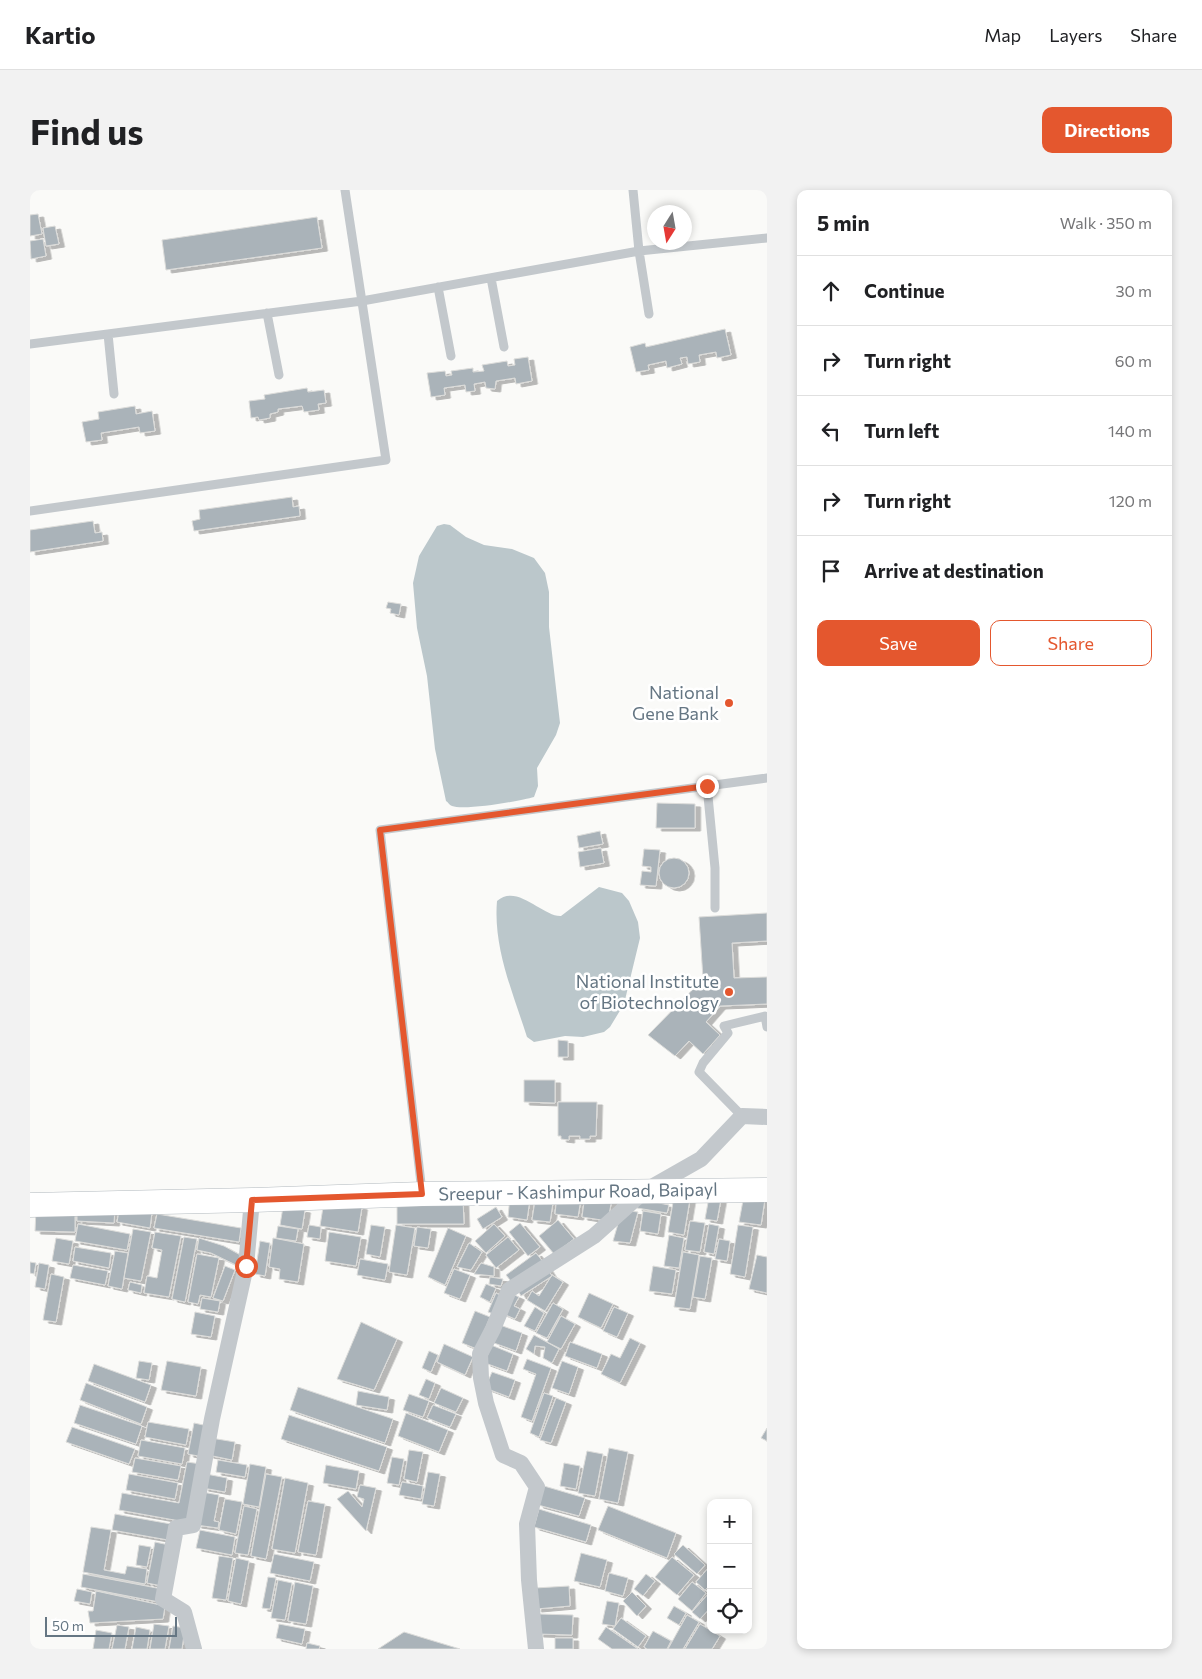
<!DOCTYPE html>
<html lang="en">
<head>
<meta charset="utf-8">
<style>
  body { margin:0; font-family:Commissioner,sans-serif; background:#f2f2f2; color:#202124 }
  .controls { position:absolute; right:15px; bottom:15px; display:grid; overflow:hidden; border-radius:10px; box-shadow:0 2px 8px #0003 }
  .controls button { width:45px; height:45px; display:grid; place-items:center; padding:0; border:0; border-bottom:1px solid #e0e0e0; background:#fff; color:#202124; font:25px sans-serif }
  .compass { position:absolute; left:617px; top:15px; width:45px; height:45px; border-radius:50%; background:#fff; box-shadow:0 2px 8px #0003; rotate:191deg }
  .scale { position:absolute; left:15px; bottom:12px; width:132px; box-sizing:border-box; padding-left:5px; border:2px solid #657683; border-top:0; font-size:14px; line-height:18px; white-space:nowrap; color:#657683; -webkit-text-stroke:4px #fff; paint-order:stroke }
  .stop { position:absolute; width:15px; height:15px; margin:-11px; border:4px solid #e4572e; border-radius:50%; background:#fff }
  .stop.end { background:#e4572e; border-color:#fff; box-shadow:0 1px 5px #0008 }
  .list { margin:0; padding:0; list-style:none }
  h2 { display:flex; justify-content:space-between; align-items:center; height:65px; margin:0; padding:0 20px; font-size:21px }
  h2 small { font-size:16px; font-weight:400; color:#757577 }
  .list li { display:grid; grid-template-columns:32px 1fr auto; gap:15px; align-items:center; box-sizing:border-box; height:70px; padding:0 20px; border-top:1px solid #e0e0e0 }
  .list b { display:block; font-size:19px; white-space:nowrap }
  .list em { font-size:16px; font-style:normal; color:#757577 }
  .actions { display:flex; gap:10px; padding:15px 20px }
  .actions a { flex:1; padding:11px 0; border:1px solid #e4572e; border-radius:10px; text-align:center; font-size:18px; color:#e4572e }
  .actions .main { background:#e4572e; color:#fff }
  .icon { flex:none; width:28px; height:28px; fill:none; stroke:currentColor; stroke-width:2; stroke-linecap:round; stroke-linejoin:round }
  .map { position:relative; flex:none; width:737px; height:1459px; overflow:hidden; border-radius:10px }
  header { display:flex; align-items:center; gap:30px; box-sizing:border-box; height:70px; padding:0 25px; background:#fff; border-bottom:1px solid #e0e0e0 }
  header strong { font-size:24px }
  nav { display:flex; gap:28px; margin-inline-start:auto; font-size:18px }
  .intro { display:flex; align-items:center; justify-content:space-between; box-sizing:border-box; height:120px; padding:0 30px }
  h1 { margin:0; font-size:35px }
  .button { padding:12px 22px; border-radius:10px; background:#e4572e; color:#fff; font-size:18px; font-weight:700 }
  main { display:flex; gap:30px; padding:0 30px }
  aside { flex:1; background:#fff; border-radius:10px; box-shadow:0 2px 8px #0003 }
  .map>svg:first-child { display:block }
</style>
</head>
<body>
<header>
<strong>Kartio</strong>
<nav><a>Map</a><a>Layers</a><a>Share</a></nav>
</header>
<div class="intro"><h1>Find us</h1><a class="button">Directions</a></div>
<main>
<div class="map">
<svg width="737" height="1459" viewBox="0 0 737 1459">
  <defs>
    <filter id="shadow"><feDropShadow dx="5.5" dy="3" stdDeviation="0" flood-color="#0004"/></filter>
  </defs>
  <rect width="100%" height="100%" fill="#fafaf8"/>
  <path fill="#bbc7cb" d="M414,334L420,335L436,347L454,355L482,359L504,368L515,383L519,402V437L530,533L526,545L507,578L508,596L504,607C490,611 434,621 422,616C419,615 418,612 416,611L405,559L397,486L387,438L383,393L389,366L407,336Z
    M569,697L592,703L599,711L608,732L610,748L594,814L580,837L574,842L553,847L535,846L504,852L497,847C483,803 463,758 467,711C487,693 513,727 531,726Z"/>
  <path fill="#aab3b9" stroke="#dcdcda" filter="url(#shadow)" d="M8,24L12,44L0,46V25Z
    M287,27L292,58L136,80L132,50Z
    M25,36L29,54L16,56L13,38Z
    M13,49L16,66L1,69L0,51Z
    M695,139L701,165L687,168L686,162L669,165L670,172L658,174L657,167L650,168L652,174L637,178L636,171L618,175L619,180L606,182L600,157L615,153L616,157Z
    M498,167L502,191L486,194L485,188L466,191L465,199L456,198L455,192L444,194L445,201L436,202L435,195L414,198L415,205L401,207L397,183L415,181L416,186L422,185L421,181L443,178V182L454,181L452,175L477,171L478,176L485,175L484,169Z
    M277,198L278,202L294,200L296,213L288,214L289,220L274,222L272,216L248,219V222L240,224V228L229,230L228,227L221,228L219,211L235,209L234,205Z
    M105,216L106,224L122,221L125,241L110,243L109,237L71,243L72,250L56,252L52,232L69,229L68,222Z
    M262,307L263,317L269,316L270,326L164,341L162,331L170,329L169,320Z
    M63,331L65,343L72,342L73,351L0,362V340Z
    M358,412L371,414L369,425L360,423L361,419L356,418Z
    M627,613L665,614V638H626Z
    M570,641L573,654L549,658L547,646Z
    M571,658L574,673L550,677L548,662Z
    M614,659L630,660L626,696L610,695L612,681L621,682V677L612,676Z
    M629 683a15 15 0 1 1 30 0a15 15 0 1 1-30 0Z
    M737,723V751L702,753L704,788L737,787V814L690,816L676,832L690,845L673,864L659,851L645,866L618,845L673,789L669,727Z
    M528,850L538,851V867H528Z
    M494,890H525V913L494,912Z
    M528,912H567L566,946H560V949H550V946H539V950L531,949V946H528Z
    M506,1004L524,1006L520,1032L502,1030Z
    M527,1005L551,1009L548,1027L525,1024Z
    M555,1005L582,1008L578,1031L552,1027Z
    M714,1005L735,1009L731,1035L709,1032Z
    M480,1006L500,1009L497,1030L478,1027Z
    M644,1006L660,1009L654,1045L638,1042Z
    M679,1007L691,1009L687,1031L675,1029Z
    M367,1009H433L434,1034H367Z
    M608,1009L639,1015L637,1023L607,1018Z
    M294,1011L332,1017L328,1042L290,1036Z
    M90,1016L122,1022L120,1038L87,1032Z
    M47,1017L85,1018L84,1033L47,1031Z
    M253,1017L275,1020L272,1039L250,1035Z
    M466,1017L472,1027L453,1039L447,1029Z
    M6,1019L45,1020V1042L5,1041Z
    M592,1020L608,1022L600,1053L583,1051Z
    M613,1021L631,1024L628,1044L610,1041Z
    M127,1024L211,1038L209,1052L124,1038Z
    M528,1030L544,1049L524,1064L509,1046Z
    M660,1031L675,1033L670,1062L655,1060Z
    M490,1033L510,1057L498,1066L479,1042Z
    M48,1034L100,1044L97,1060L45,1051Z
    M464,1034L475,1046L456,1063L445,1051Z
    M679,1034L689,1036L684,1064L674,1062Z
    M279,1035L291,1037L290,1049L277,1047Z
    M341,1035L355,1037L350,1067L336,1064Z
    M366,1035L385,1038L377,1085L359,1082Z
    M708,1035L723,1037L715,1087L700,1084Z
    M248,1036L268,1039L266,1051L246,1048Z
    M387,1037L401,1039L398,1058L384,1056Z
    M418,1038L436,1046L415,1095L398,1087Z
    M103,1039L121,1042L111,1091L94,1088Z
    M125,1042L151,1046L139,1107L114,1103L117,1086L127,1088L132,1060L122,1058Z
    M299,1042L331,1047L326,1076L295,1071Z
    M639,1045L654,1048L649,1078L634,1076Z
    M154,1047L167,1049L155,1112L142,1109Z
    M478,1047L489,1060L466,1078L456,1065Z
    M26,1048L43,1051L39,1074L22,1071Z
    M169,1048L194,1056L214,1067L210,1077L181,1063L167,1060Z
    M243,1048L274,1054L268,1092L249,1089L250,1079L239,1077Z
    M689,1049L700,1051L697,1071L685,1069Z
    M230,1051L240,1053L235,1086L225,1084Z
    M439,1053L452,1062L441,1080L427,1077Z
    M45,1057L81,1063L79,1078L43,1071Z
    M85,1061L98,1063L92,1099L78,1096Z
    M653,1062L669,1065L660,1119L644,1117Z
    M506,1063L514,1073L484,1095L476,1085Z
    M167,1064L189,1068L181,1107L170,1105L168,1114L158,1112Z
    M727,1065L737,1067V1103L719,1099Z
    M670,1066L682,1068L675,1109L663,1107Z
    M330,1069L358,1074L355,1090L327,1085Z
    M0,1072L6,1073L4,1084L0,1083Z
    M9,1073L19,1075L15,1099L5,1097Z
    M451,1073L464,1077V1086L444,1084Z
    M43,1075L78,1081L75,1095L40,1088Z
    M195,1076L205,1080L193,1111L183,1108Z
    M623,1076L646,1080L642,1104L619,1101Z
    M517,1078L522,1086L491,1106L487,1099Z
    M424,1079L440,1085L430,1109L414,1103Z
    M21,1084L34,1087L26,1132L13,1130Z
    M522,1085L533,1092L515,1121L497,1110L502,1101L509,1106Z
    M460,1087L473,1089L471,1096L459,1094Z
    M100,1092L112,1095L111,1103L98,1100Z
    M456,1094L466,1098L460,1112L450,1107Z
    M466,1103L474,1107L466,1125L458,1122Z
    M480,1103L489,1107L484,1116L490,1119L485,1129L471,1123Z
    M559,1103L583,1114L571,1138L548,1127Z
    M172,1108L190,1111L188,1122L170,1119Z
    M523,1113L533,1119L517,1148L506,1143Z
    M505,1117L514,1123L505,1141L494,1136Z
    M584,1117L598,1123L587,1147L573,1141Z
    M445,1121L460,1127L447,1159L432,1153Z
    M165,1122L185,1126L181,1147L161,1144Z
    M531,1126L545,1134L531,1159L517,1152Z
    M331,1132L367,1149L344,1200L307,1189Z
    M470,1135L492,1143L486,1161L464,1153Z
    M504,1145L529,1159L522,1173L513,1168L515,1157L505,1156L504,1164L496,1159Z
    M600,1148L610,1153L590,1193L571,1184L581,1164L590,1168Z
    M540,1152L572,1164L567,1178L535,1166Z
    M414,1154L443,1167L435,1185L407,1172Z
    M461,1155L483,1164L477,1181L455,1173Z
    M399,1161L408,1165L401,1182L392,1178Z
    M497,1169L521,1178L502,1231L491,1227L506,1184L493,1179Z
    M109,1171L122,1173L119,1190L106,1188Z
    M137,1171L171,1177L166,1206L131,1200Z
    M532,1171L548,1177L539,1204L522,1198Z
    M64,1174L121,1195L115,1212L58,1191Z
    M462,1182L485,1190L479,1207L455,1198Z
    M396,1189L405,1193L399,1209L389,1205Z
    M56,1193L117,1217L111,1234L50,1210Z
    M268,1197L363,1229L355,1253L260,1220Z
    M411,1198L433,1208L426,1222L404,1213Z
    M328,1201L359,1207L357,1220L326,1215Z
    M514,1203L523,1206L509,1247L500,1243Z
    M379,1204L399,1211L393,1227L373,1220Z
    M526,1208L536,1212L521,1253L510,1250Z
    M50,1215L112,1236L106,1254L44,1233Z
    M403,1215L426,1224L420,1237L397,1228Z
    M376,1223L418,1240L409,1262L368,1246Z
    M259,1225L357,1257L349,1281L251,1249Z
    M118,1232L159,1239L156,1255L115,1247Z
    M164,1233L178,1236L173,1267L158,1264Z
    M42,1237L105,1259L99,1274L36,1252Z
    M737,1238V1251L731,1248Z
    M181,1248L205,1252L202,1270L178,1265Z
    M111,1250L155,1258L152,1274L108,1266Z
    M579,1258L598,1262L588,1313L569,1309Z
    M379,1260L393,1262L387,1292L374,1289Z
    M557,1261L573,1264L565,1306L548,1303Z
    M362,1267L374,1269L369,1295L357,1293Z
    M105,1268L151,1276L148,1290L102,1282Z
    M188,1270L217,1275L215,1287L186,1282Z
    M157,1272L171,1274L161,1333L89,1320L92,1303L149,1313Z
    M534,1273L550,1276L546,1299L530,1296Z
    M220,1274L236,1277L229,1317L213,1314Z
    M296,1275L329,1281L326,1299L293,1293Z
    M398,1282L410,1284L404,1316L392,1314Z
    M99,1284L148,1293L145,1309L96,1300Z
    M176,1284L197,1288L195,1302L173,1298Z
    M236,1284L252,1287L236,1369L221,1366Z
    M255,1288L278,1293L265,1363L242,1359Z
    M372,1292L393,1296L391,1309L369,1305Z
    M330,1295L346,1298L336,1341L307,1309L318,1301L332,1317L334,1309L327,1307Z
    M514,1296L555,1308L549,1326L508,1315Z
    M172,1302L189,1305L184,1331L189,1332L188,1338L166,1335Z
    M195,1309L212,1312L206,1344L189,1340Z
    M278,1311L295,1314L286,1365L268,1362Z
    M214,1316L227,1319L218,1365L205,1363Z
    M578,1316L646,1343L637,1368L568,1340Z
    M509,1319L561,1335L556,1352L504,1337Z
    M85,1324L141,1334L138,1350L82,1340Z
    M61,1337L81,1340L74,1380L95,1384L97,1376L117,1379L115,1394L53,1382Z
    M170,1340L205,1347L202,1365L166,1358Z
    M125,1352L139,1355L132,1396L117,1393Z
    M109,1355L121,1357L117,1377L106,1375Z
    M653,1355L675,1375L667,1384L644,1364Z
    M551,1363L577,1370L570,1397L544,1391Z
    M244,1364L284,1372L280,1391L240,1383Z
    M189,1366L203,1368L196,1410L182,1408Z
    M642,1367L664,1385L647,1405L625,1387Z
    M206,1368L219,1371L211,1414L198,1411Z
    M681,1375V1394L675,1400L666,1392Z
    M579,1383L598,1388L593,1406L575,1401Z
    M53,1384L132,1399L129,1412L51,1397Z
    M616,1384L625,1391L613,1406L604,1399Z
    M238,1387L246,1388L240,1419L232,1418Z
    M248,1390L262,1393L255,1430L241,1428Z
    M265,1392L283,1396L276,1434L258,1431Z
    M662,1392L676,1403L662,1421L648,1409Z
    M539,1396L540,1416L506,1419L505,1398Z
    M47,1399L62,1402L60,1414L44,1411Z
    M66,1401L135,1416L133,1429L60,1433L58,1421H63Z
    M681,1401V1417L670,1429L662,1422Z
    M602,1402L616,1416L607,1426L593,1411Z
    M577,1411L589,1413L585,1436L572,1434Z
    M644,1416L656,1423L649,1435L637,1428Z
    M509,1424L543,1425L542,1445L508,1444Z
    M657,1425L669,1432L653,1459H638Z
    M591,1428L616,1446L608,1457L583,1439Z
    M124,1434L139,1436L135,1459H120Z
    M249,1434L275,1439L272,1454L246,1448Z
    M670,1434L690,1446L682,1459H655Z
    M87,1435L99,1437L95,1459H82Z
    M143,1436L155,1438L152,1459H139Z
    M106,1437L120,1440L117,1459H102Z
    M576,1437L608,1459H582L568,1449Z
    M66,1440L82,1443L79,1459H63Z
    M623,1441L641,1451L637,1459H617L614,1457Z
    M374,1442L430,1459H348Z
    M525,1448H543V1459H525Z
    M277,1453L290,1456L289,1459H276Z"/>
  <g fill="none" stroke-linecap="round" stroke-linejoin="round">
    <g stroke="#b3babf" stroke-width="25">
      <path id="secondary" d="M0,1015L222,1010L392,1004L737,1000"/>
    </g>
    <path stroke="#c3c8cc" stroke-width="9" d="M603,0L609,61L737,48
      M461,88L474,157
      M408,97L421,166
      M237,123L249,185
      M78,144L84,204
      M0,154L332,111L609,61L619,124
      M0,321L356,270L315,0
      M677,596L685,678V718
      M712,926L669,882L673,873L698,843L694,836L735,826L737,837
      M392,1002L350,640L737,588"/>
    <path stroke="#c3c8cc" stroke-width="16" d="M164,1459L154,1422L133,1409L146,1338L163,1335L182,1229L216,1076L222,1010
      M506,1459L499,1390L497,1334L507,1297L491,1273L473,1265L456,1213L451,1188L450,1164L463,1139L479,1100L564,1046L613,1002L671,969L712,926L737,927"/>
    <use href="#secondary" stroke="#fff" stroke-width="24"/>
  </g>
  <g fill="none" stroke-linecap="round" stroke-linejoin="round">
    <path stroke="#e4572e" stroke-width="6" d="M216,1076L222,1010L392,1004L350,640L677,596"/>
  </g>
  <g fill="#e4572e" stroke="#fff" stroke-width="2">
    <circle cx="699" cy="513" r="5"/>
    <circle cx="699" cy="802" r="5"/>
  </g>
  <g text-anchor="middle" stroke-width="5" stroke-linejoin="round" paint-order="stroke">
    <g font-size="18" fill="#657683" stroke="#fff" text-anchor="end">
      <text x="689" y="509">National<tspan x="689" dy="21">Gene Bank</tspan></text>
      <text x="689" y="798">National Institute<tspan x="689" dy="21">of Biotechnology</tspan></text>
    </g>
    <g font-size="18" fill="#657683" stroke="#fff">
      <text transform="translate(548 1002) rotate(-1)" y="6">Sreepur - Kashimpur Road, Baipayl</text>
    </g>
  </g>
</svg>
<div class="controls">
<button>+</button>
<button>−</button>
<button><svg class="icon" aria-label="locate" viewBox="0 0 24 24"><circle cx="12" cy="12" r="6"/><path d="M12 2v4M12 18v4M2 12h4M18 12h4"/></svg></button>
</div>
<svg class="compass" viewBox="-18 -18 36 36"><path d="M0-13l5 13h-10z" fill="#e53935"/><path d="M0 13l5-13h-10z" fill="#757577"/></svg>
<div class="scale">50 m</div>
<div class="stop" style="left:216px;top:1076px"></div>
<div class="stop end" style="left:677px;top:596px"></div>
</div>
<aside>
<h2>5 min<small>Walk · 350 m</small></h2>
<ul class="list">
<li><svg class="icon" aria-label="ahead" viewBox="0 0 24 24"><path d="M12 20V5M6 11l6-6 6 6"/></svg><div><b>Continue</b></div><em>30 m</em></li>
<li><svg class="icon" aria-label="right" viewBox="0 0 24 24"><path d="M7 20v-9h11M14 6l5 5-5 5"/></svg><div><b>Turn right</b></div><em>60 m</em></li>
<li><svg class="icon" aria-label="left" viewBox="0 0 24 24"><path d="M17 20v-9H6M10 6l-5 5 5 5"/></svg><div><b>Turn left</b></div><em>140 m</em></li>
<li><svg class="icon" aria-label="right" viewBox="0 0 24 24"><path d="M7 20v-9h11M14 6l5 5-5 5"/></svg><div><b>Turn right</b></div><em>120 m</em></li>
<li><svg class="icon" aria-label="arrive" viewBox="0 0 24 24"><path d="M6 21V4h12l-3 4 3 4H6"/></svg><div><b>Arrive at destination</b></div></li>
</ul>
<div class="actions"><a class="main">Save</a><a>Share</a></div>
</aside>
</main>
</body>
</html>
